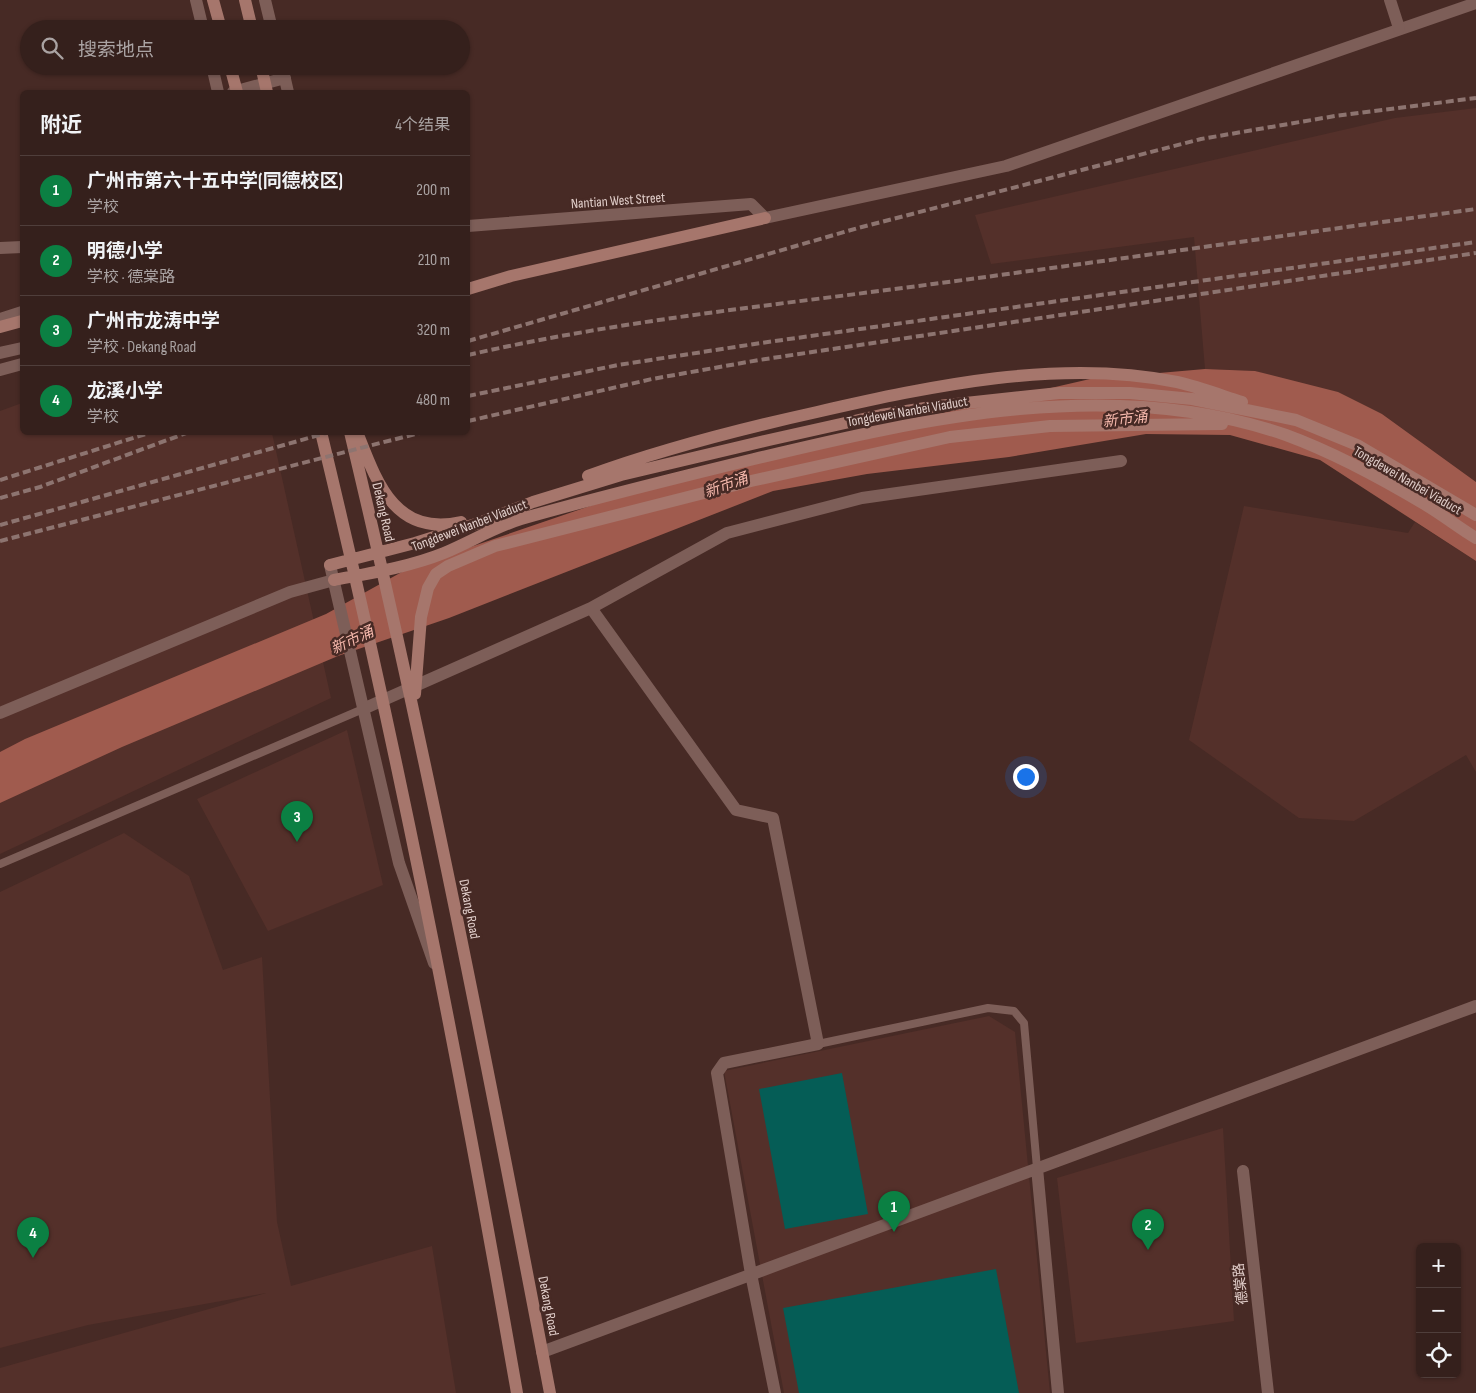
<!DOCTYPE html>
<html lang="zh">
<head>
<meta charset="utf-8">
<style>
  body { margin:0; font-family:"Sofia Sans Condensed","Noto Sans SC",sans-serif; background:#402d29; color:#f1f3f6 }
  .controls { position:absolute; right:15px; bottom:15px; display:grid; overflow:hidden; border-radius:8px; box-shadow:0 1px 4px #0004 }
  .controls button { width:45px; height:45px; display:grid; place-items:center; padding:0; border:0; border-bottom:1px solid #4f3e3b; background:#35201c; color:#f1f3f6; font:25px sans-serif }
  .you { position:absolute; left:1025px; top:776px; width:18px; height:18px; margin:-12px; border:4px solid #fff; border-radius:50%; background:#1a73e8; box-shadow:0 0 0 8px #1a73e833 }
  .badge { display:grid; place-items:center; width:32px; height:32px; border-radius:50%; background:#0b8043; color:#fff; font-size:16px; font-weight:700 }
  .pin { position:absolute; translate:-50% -41px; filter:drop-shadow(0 1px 2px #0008) }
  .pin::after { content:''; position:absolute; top:26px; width:18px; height:15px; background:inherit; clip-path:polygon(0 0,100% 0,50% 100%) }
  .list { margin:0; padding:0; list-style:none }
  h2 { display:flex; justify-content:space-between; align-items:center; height:65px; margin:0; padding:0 20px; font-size:21px }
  h2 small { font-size:16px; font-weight:400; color:#aaa3a3 }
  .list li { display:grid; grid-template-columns:32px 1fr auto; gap:15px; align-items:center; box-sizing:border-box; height:70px; padding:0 20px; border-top:1px solid #4f3e3b }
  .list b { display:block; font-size:19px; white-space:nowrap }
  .list p { margin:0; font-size:16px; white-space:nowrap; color:#aaa3a3 }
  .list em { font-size:16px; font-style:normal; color:#aaa3a3 }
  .icon { flex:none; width:28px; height:28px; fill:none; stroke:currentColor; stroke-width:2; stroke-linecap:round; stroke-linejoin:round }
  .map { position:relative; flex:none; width:1476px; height:1393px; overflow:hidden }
  .search { position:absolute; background:#35201c; box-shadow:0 1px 4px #0004; left:20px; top:20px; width:450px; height:55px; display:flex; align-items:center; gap:12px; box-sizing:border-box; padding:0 18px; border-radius:28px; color:#aaa3a3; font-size:19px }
  .panel { position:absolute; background:#35201c; box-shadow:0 1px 4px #0004; left:20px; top:90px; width:450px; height:345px; border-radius:8px }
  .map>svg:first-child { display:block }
</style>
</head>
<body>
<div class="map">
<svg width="1476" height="1393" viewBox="0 0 1476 1393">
  <rect width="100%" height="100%" fill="#472a25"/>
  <path fill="#54302a" d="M1476,108V482L1382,414L1255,371L1205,369L1194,237L991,264L975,215L1395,118Z
    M22,403V432L272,433L331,698L0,854V411Z
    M1244,506L1408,533L1415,522L1476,561V772L1466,755L1354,821L1299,818L1189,740Z
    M347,730L383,885L268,931L197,799Z
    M124,833L189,876L223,970L262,957L277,1222L291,1286L432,1246L456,1393H0V1368L266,1293L88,1325L0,1348V892Z
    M989,1016L1015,1032L1050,1393H784L724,1071Z
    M1223,1128L1234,1321L1076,1343L1057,1178Z"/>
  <path fill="#a05b4e" d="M1205,369L1255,371L1338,392L1382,414L1476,482V561L1320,460L1230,435L1146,434L1009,457L867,474L773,491L449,618L338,656L122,747L0,803V752L25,739L326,614L409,568L692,471L1090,379Z"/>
  <path fill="#055d56" d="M842,1073L868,1214L785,1229L759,1089Z
    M996,1269L1019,1393H799L783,1308Z"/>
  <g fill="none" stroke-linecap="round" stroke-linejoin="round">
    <path stroke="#7d5e58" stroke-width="8" d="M0,864L363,709
      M818,1044L988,1008L1014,1011L1024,1023L1037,1168"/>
    <path stroke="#7d5e58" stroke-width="12" d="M196,0L203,29
      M265,0L272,29
      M212,66L218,92
      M282,66L288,92
      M233,92L285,78
      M468,226L751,204L765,218L1006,166L1476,3
      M0,248L22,247
      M330,565L399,863L434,963
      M591,608L736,810L773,818L818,1044L724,1063L717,1073L751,1274L775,1393
      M363,709L591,608L727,533L862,498L1121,461
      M1037,1168L1058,1393
      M1243,1171L1268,1393
      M542,1352L1476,1006"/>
    <path stroke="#7d5e58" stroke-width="12" d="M1390,0L1399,28
      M0,319L22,312
      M0,353L22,348
      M0,370L22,364
      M0,713L290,592L334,580"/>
    <path stroke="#a6766c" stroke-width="12" d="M213,0L221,29
      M245,0L252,29
      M230,66L237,92
      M261,66L267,92
      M468,289L511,276L765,218
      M0,327L22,321
      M321,432C398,750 461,1071 517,1393
      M350,432C426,751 489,1072 550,1393
      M357,432C377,483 395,537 461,522
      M588,476C662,449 740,429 817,412C931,386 1060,358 1177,382C1199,387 1220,395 1242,402
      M330,565L415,543L479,523L533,502L621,475L769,440L881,415L938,406L1059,393H1130L1192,399L1296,420L1357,445L1476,515
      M334,580C371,573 409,567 444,553C470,542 495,527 521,519C598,497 676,478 754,459C925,418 1114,375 1286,435C1335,453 1381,478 1426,505C1443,515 1459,528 1476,538
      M415,694L421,617L428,588L436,574L448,566L495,546L751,481L950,437L1050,426L1222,424"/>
    <path stroke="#8d7470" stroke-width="4" stroke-dasharray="8 4" stroke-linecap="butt" d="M468,341L858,228L1201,139L1335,116L1476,98
      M468,355C621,320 777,305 933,284C1114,260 1295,234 1476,209
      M468,396L618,365L761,343L1476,242
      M468,421L652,379L759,360L1476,253
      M0,480L152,432
      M0,498L40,487L189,432
      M0,525L330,432
      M0,541L423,432"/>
  </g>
  <g text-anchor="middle" stroke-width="5" stroke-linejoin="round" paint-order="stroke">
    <g font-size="14" fill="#e1ceca" stroke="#472a25">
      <text transform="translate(618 200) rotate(-4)" y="5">Nantian West Street</text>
      <text transform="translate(907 411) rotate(-10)" y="5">Tongdewei Nanbei Viaduct</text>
      <text transform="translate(1408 480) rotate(30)" y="5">Tongdewei Nanbei Viaduct</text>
      <text transform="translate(384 512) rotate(77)" y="5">Dekang Road</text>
      <text transform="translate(469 525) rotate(-21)" y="5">Tongdewei Nanbei Viaduct</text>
      <text transform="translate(470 909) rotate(79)" y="5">Dekang Road</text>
      <text transform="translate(1240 1284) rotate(-96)" y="5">德棠路</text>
      <text transform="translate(549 1306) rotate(79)" y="5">Dekang Road</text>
    </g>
    <g font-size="15" font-style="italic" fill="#f7b9ad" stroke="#472a25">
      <text transform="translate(1125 419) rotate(-7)" y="5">新市涌</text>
      <text transform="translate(726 485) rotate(-20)" y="5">新市涌</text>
      <text transform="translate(352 640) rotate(-25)" y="5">新市涌</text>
    </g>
  </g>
</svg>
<div class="controls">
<button>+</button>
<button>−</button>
<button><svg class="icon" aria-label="locate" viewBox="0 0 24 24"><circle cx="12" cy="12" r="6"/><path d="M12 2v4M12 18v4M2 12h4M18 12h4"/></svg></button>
</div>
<div class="you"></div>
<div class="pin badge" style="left:894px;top:1232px">1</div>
<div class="pin badge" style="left:1148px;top:1250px">2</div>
<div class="pin badge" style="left:297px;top:842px">3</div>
<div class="pin badge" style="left:33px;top:1258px">4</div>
<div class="search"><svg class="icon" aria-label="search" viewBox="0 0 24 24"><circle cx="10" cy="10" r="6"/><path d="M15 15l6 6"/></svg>搜索地点</div>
<section class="panel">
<h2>附近<small>4个结果</small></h2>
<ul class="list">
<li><span class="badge">1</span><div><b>广州市第六十五中学(同德校区)</b><p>学校</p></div><em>200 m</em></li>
<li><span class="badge">2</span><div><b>明德小学</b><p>学校 · 德棠路</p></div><em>210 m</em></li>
<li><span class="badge">3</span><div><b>广州市龙涛中学</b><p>学校 · Dekang Road</p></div><em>320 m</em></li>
<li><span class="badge">4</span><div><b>龙溪小学</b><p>学校</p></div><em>480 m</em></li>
</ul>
</section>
</div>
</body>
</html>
